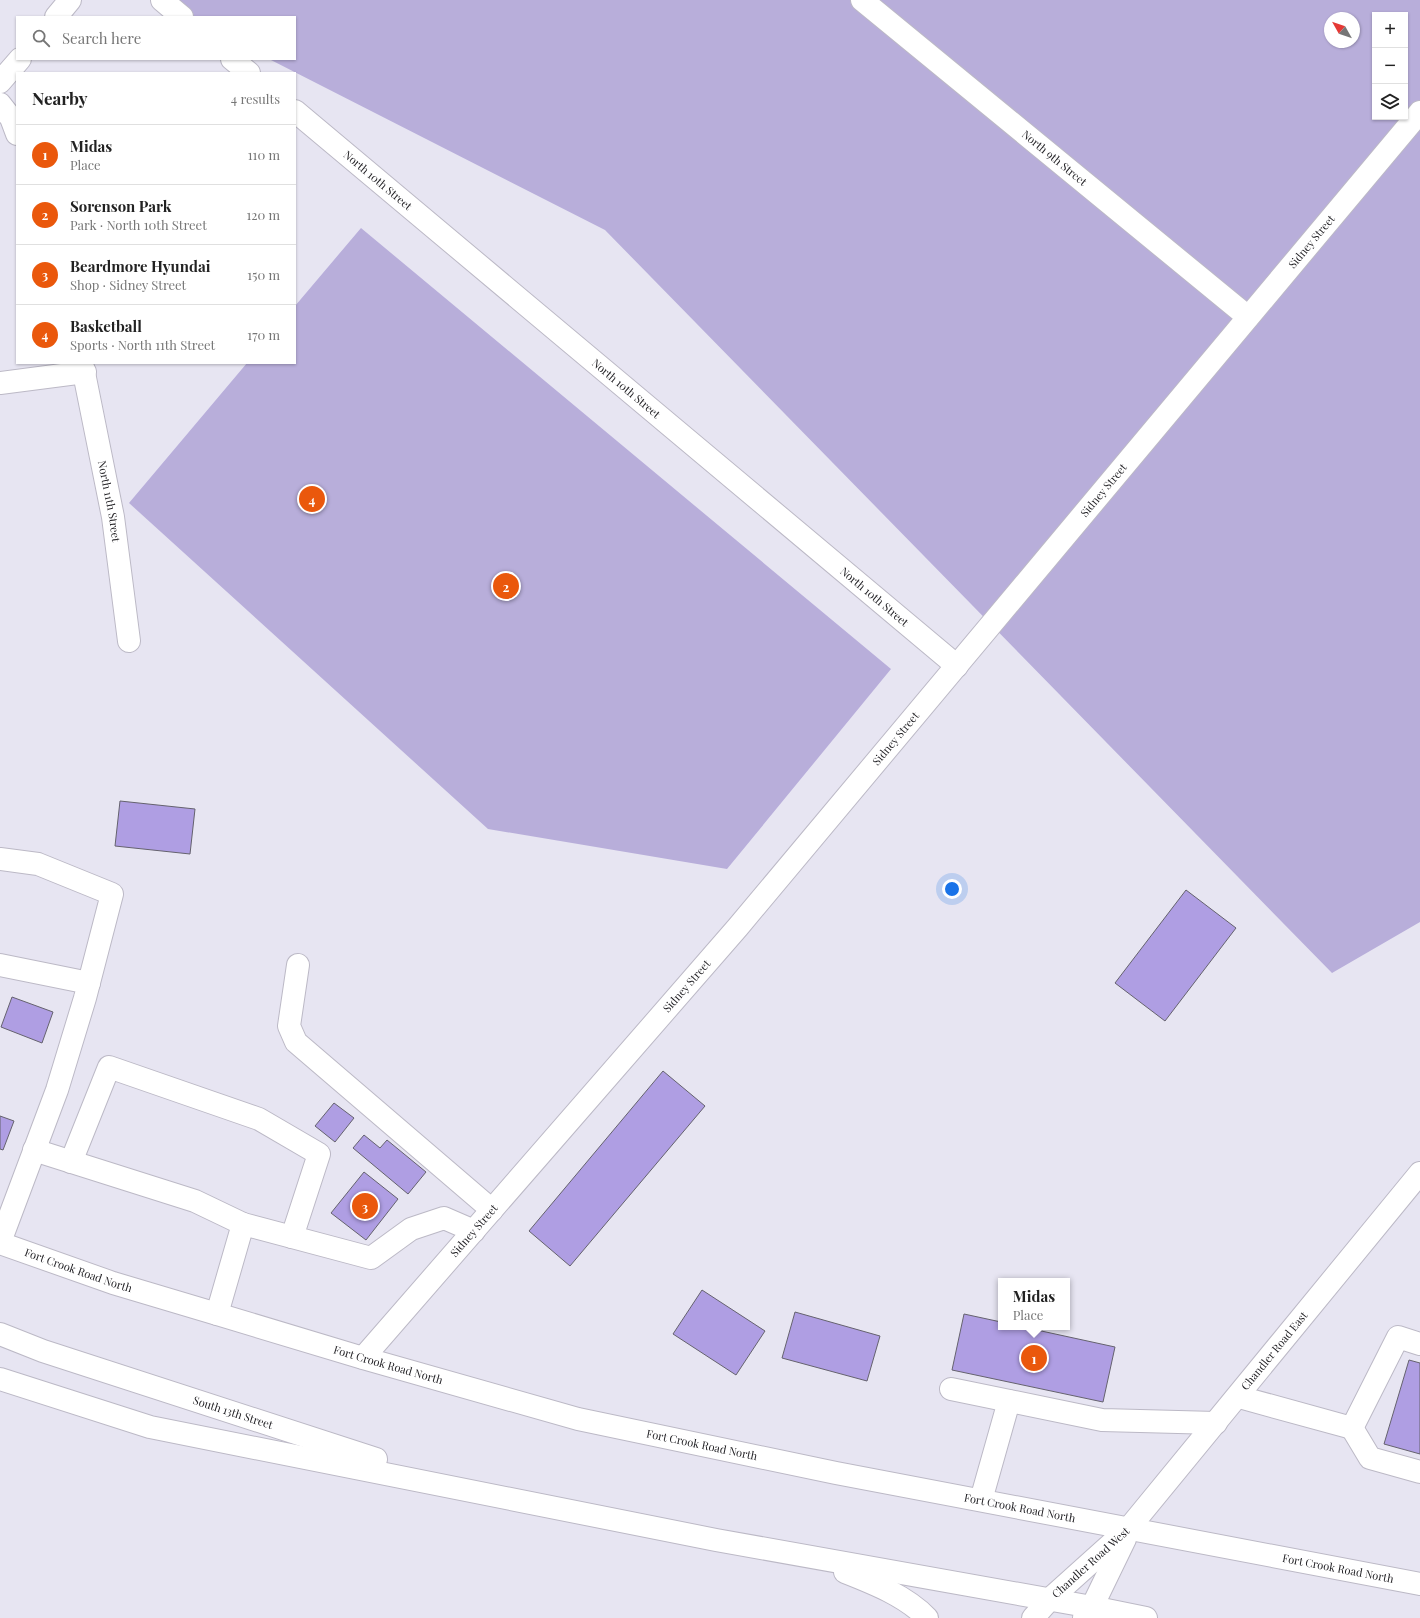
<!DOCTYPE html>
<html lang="en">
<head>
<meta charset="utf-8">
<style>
  body { margin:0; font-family:"Playfair Display",serif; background:#f2f2f2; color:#222 }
  .controls { position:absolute; right:12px; top:12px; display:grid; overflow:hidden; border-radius:0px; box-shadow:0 1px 3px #0004 }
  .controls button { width:36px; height:36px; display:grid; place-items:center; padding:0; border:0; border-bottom:1px solid #e0e0e0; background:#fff; color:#222; font:20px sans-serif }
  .compass { position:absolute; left:1324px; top:12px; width:36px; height:36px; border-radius:50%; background:#fff; box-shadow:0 1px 3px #0004; rotate:310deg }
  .you { position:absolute; left:952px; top:889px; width:14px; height:14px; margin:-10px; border:3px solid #fff; border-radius:50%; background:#1a73e8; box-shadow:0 0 0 6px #1a73e833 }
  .badge { display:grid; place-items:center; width:26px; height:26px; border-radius:50%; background:#ea580c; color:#fff; font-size:13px; font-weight:700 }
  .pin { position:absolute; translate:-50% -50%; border:2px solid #fff; box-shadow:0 1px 4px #0006 }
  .popup { position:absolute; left:998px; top:1278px; width:72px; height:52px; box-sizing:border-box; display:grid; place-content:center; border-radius:0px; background:#fff; filter:drop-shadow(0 1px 3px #0005); font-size:13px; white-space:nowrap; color:#767676 }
  .popup b { font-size:15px; color:#222 }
  .popup::after { content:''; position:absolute; left:50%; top:100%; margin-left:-8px; border:8px solid transparent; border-top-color:#fff }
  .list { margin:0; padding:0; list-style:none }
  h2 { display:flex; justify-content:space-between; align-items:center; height:52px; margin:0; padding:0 16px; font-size:17px }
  h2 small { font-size:13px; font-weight:400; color:#767676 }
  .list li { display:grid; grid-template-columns:26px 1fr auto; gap:12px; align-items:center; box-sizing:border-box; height:60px; padding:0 16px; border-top:1px solid #e0e0e0 }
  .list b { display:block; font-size:15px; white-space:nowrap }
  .list p { margin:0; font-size:13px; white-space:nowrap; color:#767676 }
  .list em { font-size:13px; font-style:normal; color:#767676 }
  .icon { flex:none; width:22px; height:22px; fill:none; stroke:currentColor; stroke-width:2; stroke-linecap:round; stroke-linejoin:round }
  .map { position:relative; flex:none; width:1420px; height:1618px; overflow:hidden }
  .search { position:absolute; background:#fff; box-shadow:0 1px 3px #0004; left:16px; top:16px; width:280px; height:44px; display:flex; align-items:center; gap:10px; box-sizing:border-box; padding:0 14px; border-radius:0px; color:#767676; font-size:15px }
  .panel { position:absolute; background:#fff; box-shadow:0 1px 3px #0004; left:16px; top:72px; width:280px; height:292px; border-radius:0px }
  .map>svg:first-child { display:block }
</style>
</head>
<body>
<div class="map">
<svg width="1420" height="1618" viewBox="0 0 1420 1618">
  <rect width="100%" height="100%" fill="#e7e5f2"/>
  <path fill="#b8aeda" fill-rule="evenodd" d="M152,0H1420V922L1332,973L605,230L269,59H295V17H186ZM1375,15H1405V117H1375ZM1330,18H1354V42H1330Z
    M361,228L891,669L727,869L488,829L129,503L247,363H295V306Z"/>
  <path fill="#af9ee3" stroke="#65626e" d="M120,801L195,809L190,854L115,846Z
    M1186,890L1236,928L1165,1021L1115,983Z
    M12,997L53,1012L42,1043L1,1027Z
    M663,1071L705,1106L570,1266L529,1231Z
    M334,1103L354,1118L335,1142L315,1126Z
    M0,1116L14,1121L3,1150L0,1149Z
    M364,1135L380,1148L387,1140L426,1172L408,1194L353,1148Z
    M364,1172L398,1199L366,1240L331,1213Z
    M702,1290L765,1331L736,1375L673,1334Z
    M795,1312L880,1336L867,1381L782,1358Z
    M964,1314L1001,1322V1327H1023L1115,1347L1103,1402L952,1370Z
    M1409,1360L1420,1363V1454L1384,1444Z"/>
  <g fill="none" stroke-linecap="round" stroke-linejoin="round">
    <g stroke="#bcb9c6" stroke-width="24">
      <g id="minor">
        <path d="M162,0L182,17"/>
        <path id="s1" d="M862,0L1248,317"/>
        <path d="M56,17L70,0"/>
        <path d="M232,59L249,73"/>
        <path d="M0,82L20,59"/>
        <path d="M0,104L11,118L17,134"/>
        <path id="s2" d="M295,111L957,666"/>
        <path id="s3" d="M82,363L113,517L129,641"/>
        <path d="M0,383L85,372"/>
        <path d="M0,859L38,864L112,894L85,998L57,1090L0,1242"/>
        <path d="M0,965L89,983"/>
        <path d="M298,965L289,1026L296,1042L492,1210"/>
        <path d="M34,1150L195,1201L243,1224"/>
        <path d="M71,1162L109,1067L259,1119L319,1154L292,1237"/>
        <path d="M217,1314L243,1224L371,1258L411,1229L444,1218L474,1231"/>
        <path id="s4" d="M363,1358L738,927L1420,112"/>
        <path d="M951,1389L1102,1420L1216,1423"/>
        <path d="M1239,1397L1352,1428L1398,1337L1420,1344"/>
        <path d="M1352,1428L1370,1458L1420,1472"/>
        <path d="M981,1500L1009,1401"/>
        <path id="s5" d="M1129,1528L1420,1173"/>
      </g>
    </g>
    <g stroke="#bcb9c6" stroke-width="24">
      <g id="major">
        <path id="s6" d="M0,1243L113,1283L217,1314L363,1358L578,1419L836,1473L1420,1584"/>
        <path id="s7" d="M0,1334L43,1351L376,1459"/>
        <path d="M0,1379L150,1427L716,1540L1092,1607L1146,1618"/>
        <path d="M845,1572C873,1583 906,1596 927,1618"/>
        <path id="s8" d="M1033,1618L1050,1599L1129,1528"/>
        <path d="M1084,1618L1092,1607L1125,1539"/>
      </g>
    </g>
    <use href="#minor" stroke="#fff" stroke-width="22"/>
    <use href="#major" stroke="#fff" stroke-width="22"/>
  </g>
  <g text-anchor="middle" stroke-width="3" stroke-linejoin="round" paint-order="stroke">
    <g font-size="11" fill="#242327" stroke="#f5f2fd">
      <text dy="4" stroke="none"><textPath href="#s1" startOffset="249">North 9th Street</textPath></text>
      <text dy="4" stroke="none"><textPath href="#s2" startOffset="108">North 10th Street</textPath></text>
      <text dy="4" stroke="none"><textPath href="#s4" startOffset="1465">Sidney Street</textPath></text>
      <text dy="4" stroke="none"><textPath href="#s2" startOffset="432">North 10th Street</textPath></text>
      <text dy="4" stroke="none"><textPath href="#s4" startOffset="1141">Sidney Street</textPath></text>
      <text dy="4" stroke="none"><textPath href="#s3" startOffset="141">North 11th Street</textPath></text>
      <text dy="4" stroke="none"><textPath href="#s2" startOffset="756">North 10th Street</textPath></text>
      <text dy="4" stroke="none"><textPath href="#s4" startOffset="817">Sidney Street</textPath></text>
      <text dy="4" stroke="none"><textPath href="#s4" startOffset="493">Sidney Street</textPath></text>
      <text dy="4" stroke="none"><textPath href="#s4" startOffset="169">Sidney Street</textPath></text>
      <text dy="4" stroke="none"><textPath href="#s6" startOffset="83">Fort Crook Road North</textPath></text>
      <text dy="4" stroke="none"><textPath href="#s5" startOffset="229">Chandler Road East</textPath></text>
      <text dy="4" stroke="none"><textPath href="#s6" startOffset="407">Fort Crook Road North</textPath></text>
      <text dy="4" stroke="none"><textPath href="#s7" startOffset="246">South 13th Street</textPath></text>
      <text dy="4" stroke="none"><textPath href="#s6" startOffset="731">Fort Crook Road North</textPath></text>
      <text dy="4" stroke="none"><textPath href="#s6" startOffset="1055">Fort Crook Road North</textPath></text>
      <text dy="4" stroke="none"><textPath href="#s8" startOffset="80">Chandler Road West</textPath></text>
      <text dy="4" stroke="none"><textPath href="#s6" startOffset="1379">Fort Crook Road North</textPath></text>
    </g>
  </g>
</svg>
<div class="controls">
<button>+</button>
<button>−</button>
<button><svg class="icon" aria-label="layers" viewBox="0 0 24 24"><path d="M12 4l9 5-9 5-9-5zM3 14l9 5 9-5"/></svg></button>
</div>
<svg class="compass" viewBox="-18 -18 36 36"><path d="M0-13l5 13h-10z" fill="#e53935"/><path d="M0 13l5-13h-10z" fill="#767676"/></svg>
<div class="you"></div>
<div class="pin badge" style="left:1034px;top:1358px">1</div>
<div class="popup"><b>Midas</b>Place</div>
<div class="pin badge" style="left:506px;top:586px">2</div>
<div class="pin badge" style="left:365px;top:1206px">3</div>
<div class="pin badge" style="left:312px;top:499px">4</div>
<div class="search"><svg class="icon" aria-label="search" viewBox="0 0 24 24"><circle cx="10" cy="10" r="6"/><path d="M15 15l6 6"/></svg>Search here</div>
<section class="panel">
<h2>Nearby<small>4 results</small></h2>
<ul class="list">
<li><span class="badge">1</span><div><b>Midas</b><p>Place</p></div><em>110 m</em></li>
<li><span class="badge">2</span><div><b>Sorenson Park</b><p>Park · North 10th Street</p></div><em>120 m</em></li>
<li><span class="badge">3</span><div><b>Beardmore Hyundai</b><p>Shop · Sidney Street</p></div><em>150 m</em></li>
<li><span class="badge">4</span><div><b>Basketball</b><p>Sports · North 11th Street</p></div><em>170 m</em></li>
</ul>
</section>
</div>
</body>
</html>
